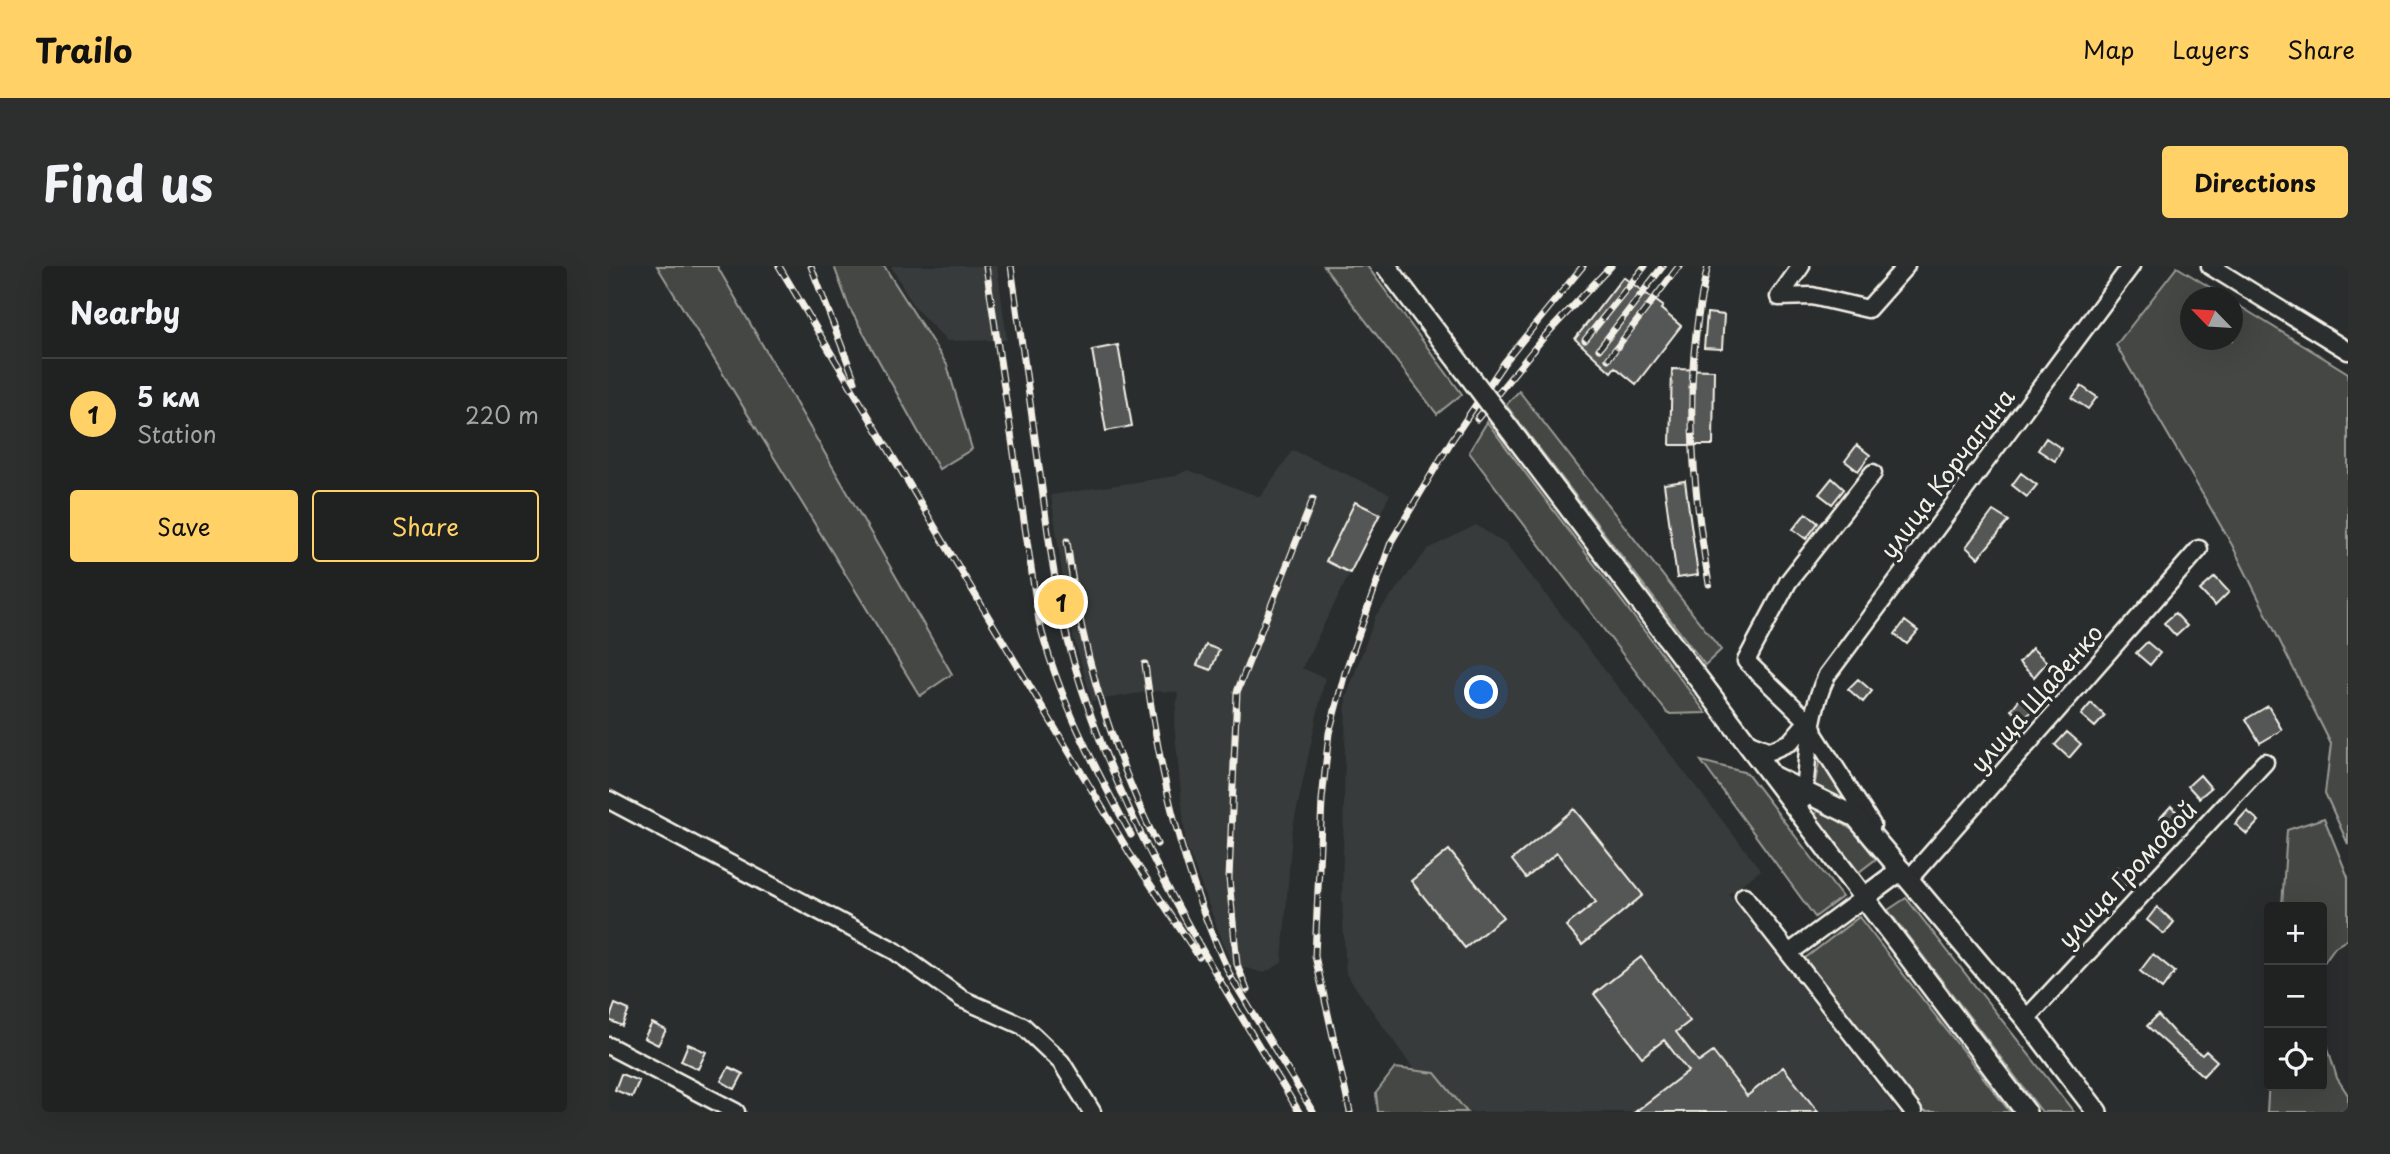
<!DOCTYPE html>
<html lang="en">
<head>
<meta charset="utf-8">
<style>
  body { margin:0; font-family:"Playpen Sans",sans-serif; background:#2d2f2f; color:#f1f3f6 }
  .controls { position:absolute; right:21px; bottom:21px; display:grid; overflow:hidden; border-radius:7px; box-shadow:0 7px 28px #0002 }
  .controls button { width:63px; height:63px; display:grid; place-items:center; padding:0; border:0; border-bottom:2px solid #3d3f40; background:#202222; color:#f1f3f6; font:35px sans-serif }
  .compass { position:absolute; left:1571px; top:21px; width:63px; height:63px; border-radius:50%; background:#202222; box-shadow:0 7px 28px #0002; rotate:295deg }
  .you { position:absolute; left:873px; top:427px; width:24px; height:24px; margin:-18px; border:5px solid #fff; border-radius:50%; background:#1a73e8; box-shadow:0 0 0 10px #1a73e833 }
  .badge { display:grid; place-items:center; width:46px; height:46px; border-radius:50%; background:#ffd166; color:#111; font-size:23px; font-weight:700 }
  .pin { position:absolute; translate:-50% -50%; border:4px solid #fff; box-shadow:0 2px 7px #0006 }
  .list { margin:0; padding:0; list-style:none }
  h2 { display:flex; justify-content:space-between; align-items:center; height:91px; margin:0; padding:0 28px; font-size:30px }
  h2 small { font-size:23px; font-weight:400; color:#a2a4a5 }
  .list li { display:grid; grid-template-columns:46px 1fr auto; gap:21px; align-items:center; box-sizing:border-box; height:112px; padding:0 28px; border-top:2px solid #3d3f40 }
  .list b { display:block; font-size:26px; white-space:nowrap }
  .list p { margin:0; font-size:23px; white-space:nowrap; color:#a2a4a5 }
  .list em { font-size:23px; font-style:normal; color:#a2a4a5 }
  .actions { display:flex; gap:14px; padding:21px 28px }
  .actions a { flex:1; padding:16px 0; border:2px solid #ffd166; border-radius:7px; text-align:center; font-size:24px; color:#ffd166 }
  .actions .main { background:#ffd166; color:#111 }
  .icon { flex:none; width:38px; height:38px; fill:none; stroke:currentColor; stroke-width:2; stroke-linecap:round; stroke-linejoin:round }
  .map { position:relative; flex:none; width:1739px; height:846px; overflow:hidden; border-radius:7px }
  header { display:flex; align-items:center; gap:42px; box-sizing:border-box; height:98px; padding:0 35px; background:#ffd166; color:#111 }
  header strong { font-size:33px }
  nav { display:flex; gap:38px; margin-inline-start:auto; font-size:24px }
  .intro { display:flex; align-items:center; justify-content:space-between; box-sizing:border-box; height:168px; padding:0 42px }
  h1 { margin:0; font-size:49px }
  .button { padding:18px 32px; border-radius:7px; background:#ffd166; color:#111; font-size:24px; font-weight:700 }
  main { display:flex; gap:42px; padding:0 42px }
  aside { flex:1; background:#202222; border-radius:7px; box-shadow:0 7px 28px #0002 }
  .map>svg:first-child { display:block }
</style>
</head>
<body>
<header>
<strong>Trailo</strong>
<nav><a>Map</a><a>Layers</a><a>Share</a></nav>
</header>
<div class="intro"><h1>Find us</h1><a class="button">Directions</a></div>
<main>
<aside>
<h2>Nearby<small></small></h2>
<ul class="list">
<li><span class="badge">1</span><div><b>5 км</b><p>Station</p></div><em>220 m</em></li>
</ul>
<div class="actions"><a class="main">Save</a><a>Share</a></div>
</aside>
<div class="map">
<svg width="1739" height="846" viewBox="0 0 1739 846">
  <rect width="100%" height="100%" fill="#2a2d2e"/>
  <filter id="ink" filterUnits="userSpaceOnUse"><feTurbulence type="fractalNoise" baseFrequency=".0143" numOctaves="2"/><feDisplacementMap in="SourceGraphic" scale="14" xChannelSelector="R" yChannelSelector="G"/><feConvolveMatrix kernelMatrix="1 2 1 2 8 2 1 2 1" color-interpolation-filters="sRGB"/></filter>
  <g filter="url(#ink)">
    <path fill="#373a3a" d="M282,0H388L398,74L338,75L305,41Z
      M684,184L781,228L693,402L716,412L683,566L673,697L655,707L622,698L577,579L565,456L569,426L543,425L483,435L460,356L442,229L566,210L579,204L651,231Z
      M867,259L898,279L1152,604L1120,628L1289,846H835L737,708L733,635L737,431L767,349L819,283Z"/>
    <path fill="#444645" stroke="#9c9c96" stroke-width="2" d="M48,0H108L343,408L311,430Z
      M225,0H275L338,99L363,183L330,203L240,41Z
      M715,0H758L853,128L828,148Z
      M1568,1L1617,31L1582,32V74H1624V36L1739,107V578L1716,527L1722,478L1623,279L1507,79Z
      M910,125L1112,384L1096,399L897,139Z
      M878,156L1097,447L1059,448L860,186Z
      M1211,492L1243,542L1205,522Z
      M1092,495L1138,507L1233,631L1206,651Z
      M1208,540L1246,566L1267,593L1250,606L1207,551Z
      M1715,552L1739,611V673L1726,681L1713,699V641H1673L1678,564Z
      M1297,632L1465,846H1433L1279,644Z
      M1250,651L1401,846H1314L1195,693Z
      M1713,762L1728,812L1739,829V846H1658L1660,814V820H1713Z
      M786,802L826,807L858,846H769L767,827Z"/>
    <path fill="#555756" stroke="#f4f1e8" stroke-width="2" d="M1014,11L1054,40L1052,43L1072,60L1027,118L1006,101L1002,106L966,73Z
      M1098,47L1115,49L1113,83L1095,82Z
      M509,79L523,160L497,165L483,84Z
      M1063,103L1105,104L1104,179H1061Z
      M1472,120L1488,131L1479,143L1463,132Z
      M1437,172L1453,183L1446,195L1429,184Z
      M1248,179L1261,189L1249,205L1236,195Z
      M1412,207L1428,219L1418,231L1403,219Z
      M1223,212L1235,223L1223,238L1210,228Z
      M1076,215L1089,309L1068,312L1055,218Z
      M746,236L771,248L741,307L717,295Z
      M1384,245L1400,255L1369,292L1357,281Z
      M1197,247L1209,257L1197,273L1184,263Z
      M1606,311L1620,326L1606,340L1591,324Z
      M1566,347L1578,360L1567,370L1555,357Z
      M1296,355L1309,365L1298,378L1286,368Z
      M1538,376L1551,387L1541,399L1527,387Z
      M597,379L610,384L602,404L588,399Z
      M1423,382L1438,396L1425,411L1410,397Z
      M1249,413L1263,425L1254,436L1239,423Z
      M1412,431L1425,442L1415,454L1402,444Z
      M1482,437L1496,450L1486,461L1472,449Z
      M1659,440L1673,464L1651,477L1637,453Z
      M1458,466L1472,478L1460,492L1446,479Z
      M1591,509L1602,522L1590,532L1579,520Z
      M1562,540L1575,553L1565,564L1551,552Z
      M965,543L1034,629L973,679L957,660L987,636L948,587L917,612L903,594Z
      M1638,545L1650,555L1638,568L1626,558Z
      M840,584L894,651L856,682L802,615Z
      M1508,601L1522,613L1512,624L1498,611Z
      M1548,641L1565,656L1555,668L1538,654Z
      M1544,688L1566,706L1553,723L1531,705Z
      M1032,691L1081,755L1067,766L1090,796L1104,786L1138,830L1174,801L1209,846H1026L1079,805L1055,774L1033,791L985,728Z
      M6,738L20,744L13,760L0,754Z
      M1549,749L1568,770L1593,789L1597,785L1608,795L1594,810L1538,760Z
      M43,757L57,764L49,779L35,772Z
      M79,778L97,786L89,803L72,795Z
      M120,801L134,808L126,823L112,815Z
      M12,808L30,815L23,831L6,824Z"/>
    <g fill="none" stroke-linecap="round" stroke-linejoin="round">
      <g stroke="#f4f1e8" stroke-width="21">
        <path id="minor" d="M1601,0L1739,85
          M1170,31L1203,30L1259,43L1297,0
          M1170,31L1192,0
          M1199,455L1137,395L1179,316L1264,207
          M1204,462L1205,468L1263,559
          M1135,475L1161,485L1181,476L1204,449
          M0,534L286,685L353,733L414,760L452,796L483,846
          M1194,534C1199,492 1199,448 1218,409L1522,0
          M1300,613L1590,283
          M1135,630L1304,846
          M1180,687L1253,633
          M1417,753L1656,496
          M0,780L127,846"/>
      </g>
      <g stroke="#f4f1e8" stroke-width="24">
        <path id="major" d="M967,251L1417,846
          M1163,510L1247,551L1417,753L1488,846
          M1253,633L1292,604"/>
      </g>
      <use href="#minor" stroke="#2a2d2e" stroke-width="16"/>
      <use href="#major" stroke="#2a2d2e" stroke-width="19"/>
      <g stroke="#f4f1e8" stroke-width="7">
        <path id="rail" d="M170,0L521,588L590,691
          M202,0L246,115
          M377,0L430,355C449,431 485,500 522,569
          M402,0C412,72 422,143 432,215C440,276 448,338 465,397C512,559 604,704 690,846
          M1099,0C1073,106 1082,212 1100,318
          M976,74L1036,0
          M990,83L1054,0
          M999,93L1070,0
          M868,153L934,72L1002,0
          M458,275C471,380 502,483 548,578
          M536,398C550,507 574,609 621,709
          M623,713L704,846
          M638,724L628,698L620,613L628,426L704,233
          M741,846L706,690L713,534L720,467L736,407L782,276L843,174L895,97L974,0"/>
      </g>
      <use href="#rail" stroke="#2a2d2e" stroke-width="4.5" stroke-dasharray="13" stroke-linecap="butt"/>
      <g stroke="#f4f1e8" stroke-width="24" stroke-linecap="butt">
        <path id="major-bridge" d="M777,0L967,251"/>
      </g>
      <use href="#major-bridge" stroke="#2a2d2e" stroke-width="19"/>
    </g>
  </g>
  <g text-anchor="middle" stroke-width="7" stroke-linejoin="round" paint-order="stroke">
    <g font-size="24" fill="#f4f1e8" stroke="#2a2d2e">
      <text transform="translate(1339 208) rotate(-53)" y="8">улица Корчагина</text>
      <text transform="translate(1428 433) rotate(-49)" y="8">улица Щаденко</text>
      <text transform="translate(1519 609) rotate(-47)" y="8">улица Громовой</text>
    </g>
  </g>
</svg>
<div class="controls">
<button>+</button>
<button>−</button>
<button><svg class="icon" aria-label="locate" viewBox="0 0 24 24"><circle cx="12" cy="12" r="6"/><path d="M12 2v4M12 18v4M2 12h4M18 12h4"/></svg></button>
</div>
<svg class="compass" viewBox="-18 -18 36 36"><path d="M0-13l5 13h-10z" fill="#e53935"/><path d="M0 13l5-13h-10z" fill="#a2a4a5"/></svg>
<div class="you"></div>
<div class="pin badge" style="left:452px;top:336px">1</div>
</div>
</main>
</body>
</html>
